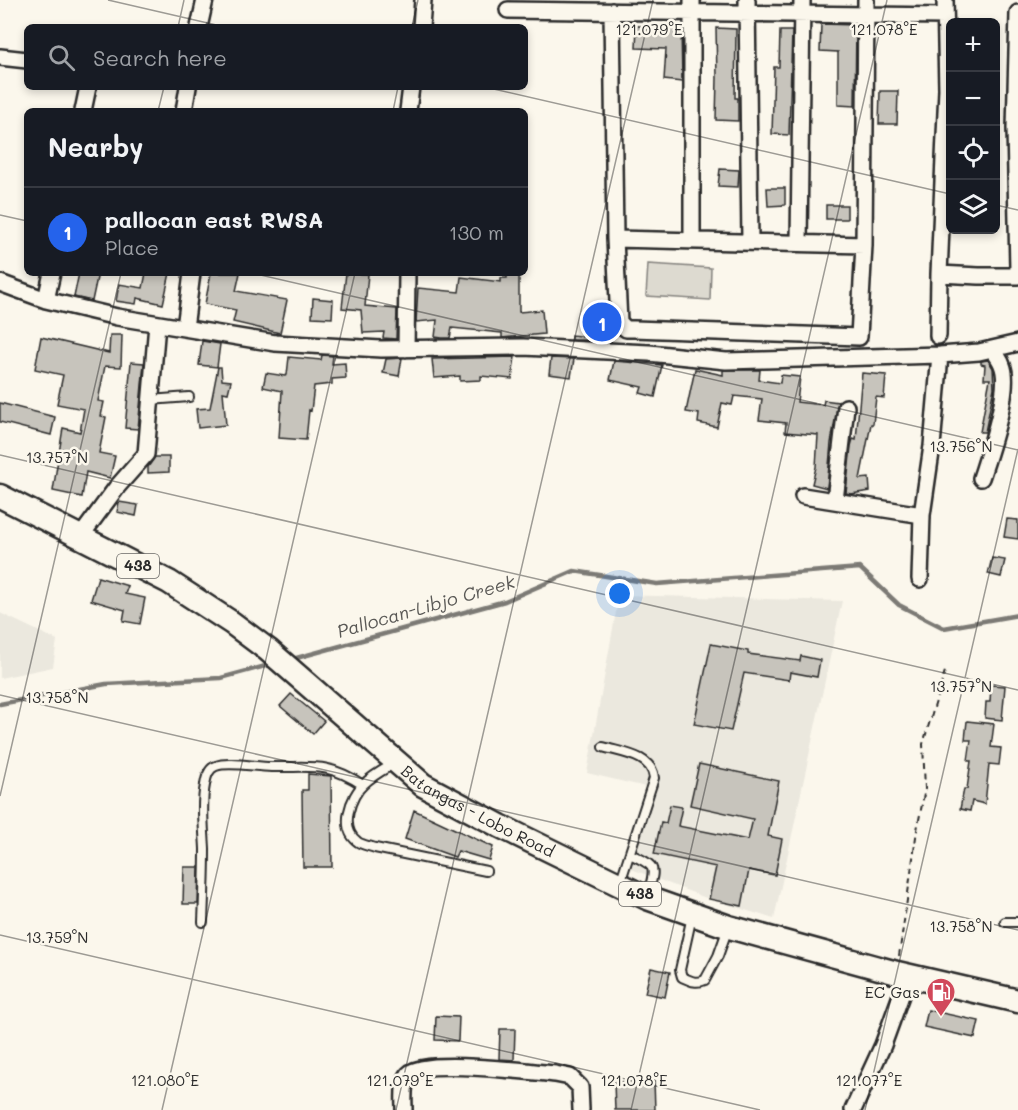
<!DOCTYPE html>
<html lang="en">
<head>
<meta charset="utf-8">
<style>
  body { margin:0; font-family:Mali,sans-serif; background:#20242c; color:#f1f3f6 }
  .controls { position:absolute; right:18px; top:18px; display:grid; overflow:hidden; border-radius:9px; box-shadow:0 3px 9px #0003 }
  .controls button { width:54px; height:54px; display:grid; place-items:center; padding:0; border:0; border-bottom:2px solid #363941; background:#171b24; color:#f1f3f6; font:30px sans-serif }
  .you { position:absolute; left:620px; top:594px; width:21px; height:21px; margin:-15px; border:4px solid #fff; border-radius:50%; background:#1a73e8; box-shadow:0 0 0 9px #1a73e833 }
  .badge { display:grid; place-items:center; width:39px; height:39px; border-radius:50%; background:#2563eb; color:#fff; font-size:20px; font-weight:700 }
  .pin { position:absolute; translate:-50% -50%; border:3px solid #fff; box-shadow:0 2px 6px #0006 }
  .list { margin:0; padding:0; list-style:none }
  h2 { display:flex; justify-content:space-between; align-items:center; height:78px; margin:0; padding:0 24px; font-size:26px }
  h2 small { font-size:20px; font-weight:400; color:#9ea1a6 }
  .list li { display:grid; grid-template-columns:39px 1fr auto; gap:18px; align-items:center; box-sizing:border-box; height:90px; padding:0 24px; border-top:2px solid #363941 }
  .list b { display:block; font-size:22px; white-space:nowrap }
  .list p { margin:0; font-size:20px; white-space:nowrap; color:#9ea1a6 }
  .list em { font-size:20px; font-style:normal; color:#9ea1a6 }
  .icon { flex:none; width:33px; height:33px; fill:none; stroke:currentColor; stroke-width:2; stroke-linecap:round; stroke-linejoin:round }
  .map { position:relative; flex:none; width:1018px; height:1110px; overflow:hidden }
  .search { position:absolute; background:#171b24; box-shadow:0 3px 9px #0003; left:24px; top:24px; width:504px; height:66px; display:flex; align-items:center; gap:15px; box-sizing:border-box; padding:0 21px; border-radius:9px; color:#9ea1a6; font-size:22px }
  .panel { position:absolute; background:#171b24; box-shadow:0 3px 9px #0003; left:24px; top:108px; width:504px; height:168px; border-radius:9px }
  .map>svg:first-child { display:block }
</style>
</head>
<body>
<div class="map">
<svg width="1018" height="1110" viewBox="0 0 1018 1110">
  <rect width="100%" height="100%" fill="#fbf7ec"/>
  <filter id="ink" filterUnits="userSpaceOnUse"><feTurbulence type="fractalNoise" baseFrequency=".0167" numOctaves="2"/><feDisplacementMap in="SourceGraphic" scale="12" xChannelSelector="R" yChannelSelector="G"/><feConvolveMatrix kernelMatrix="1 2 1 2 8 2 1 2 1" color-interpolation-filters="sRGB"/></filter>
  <g filter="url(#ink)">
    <path fill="#ebe8de" d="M619,595L842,601L774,919L706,898L624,866L650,788L587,773Z
      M0,613L57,640L53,667L0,678Z"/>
    <path fill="#dddad0" stroke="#84827e" stroke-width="1.5" d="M648,264L711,268L710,300L646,296Z"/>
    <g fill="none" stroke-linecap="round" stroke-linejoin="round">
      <path stroke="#7b7a75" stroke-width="4.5" d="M289,660L505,601L574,571L657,584L860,568L899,605L944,628L1018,615
        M0,704L106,684L221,678L273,664"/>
    </g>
    <path fill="#c7c4bc" stroke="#2b2b2b" stroke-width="1.5" d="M821,24L856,25L855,106L838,105V52L820,51Z
      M637,26H681L682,82L664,80L666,49L636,48Z
      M716,28L736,29L735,98H738V121L716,120L717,78Z
      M780,31H792L789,135L772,134L774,67H779Z
      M880,91H898L897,124H879Z
      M720,169L739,170L738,187L718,186Z
      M767,188H785V205L768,206Z
      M826,205H847V219H826Z
      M79,273H98L92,301L74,297Z
      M146,273H170L163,304L137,298L136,304L116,301L119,284L143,288Z
      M211,273H240L236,291L287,300L280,333L233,322L236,310L205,304Z
      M346,273L368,274L365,306L397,309L396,339L383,338L384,332L363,333L361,310L342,308Z
      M507,273H519V312L542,310L544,334L502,338V333L452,328L450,338H442L435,337L437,320L416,322L418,288L459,292L461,277L501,282V278H507Z
      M313,298L333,300L332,318L312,317Z
      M590,329H602V338L611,339V341L571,340V335L590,337Z
      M110,335H122L121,367L105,366L98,401L104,402L101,416L106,417L99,453L115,456L110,478L86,472L82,497L53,491L63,428L80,432L84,409L57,404L63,375L35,369L41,337L109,353Z
      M202,341L220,344L217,367L199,365Z
      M322,355L333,356L332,364L345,363L346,378L332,379V384L314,386L311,411L309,410L306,440L279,438L282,391L263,387L266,373L285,376L287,375L289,357L321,360Z
      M515,357L512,379L481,376V380L460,381V376L434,378L432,359Z
      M402,358L399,376L383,373L386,359Z
      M551,358L574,359L571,377L549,374Z
      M988,360L993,368L994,388L985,432H980L990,379H984L985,365L981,364V361Z
      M614,361L662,365L655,397L640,393L642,387L610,380Z
      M131,362L144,363L138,429L125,428Z
      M218,367H221L222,380L231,381L228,393L223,392L226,425L198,428L196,409L210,408Z
      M695,369L723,375V370H760L759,380L780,383L781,375L800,377L797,402L823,405L824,400L838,402L831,443L827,488L812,484L816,467L818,435L785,432L786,423L759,420L762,399L734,396L732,405L722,403L717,427L698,423L699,414L686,412Z
      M862,373L886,375L884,398L876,397L873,424H871L860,479L869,478L870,491L851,494L846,493L851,446L853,439L856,440Z
      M0,403L55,417L51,435L0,422Z
      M155,457H169V472L148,473V467Z
      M119,502L138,505L136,516L117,512Z
      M1007,519L1018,520V539L1004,537Z
      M992,558L1005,560L1001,577L988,574Z
      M98,577L128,586L125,594L145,598L140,624L123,621L125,610L91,600Z
      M711,644L748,651V654L800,661L801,656L820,660L817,677L790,672L789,680L744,673L731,731L694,724Z
      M991,685L1005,686L1002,720L985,718L986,702H990Z
      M291,694L324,721L313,734L280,706Z
      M967,721L994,724L991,747L1001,748L999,765L989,764L985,804L972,801L970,811L960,809L964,789H967L971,761H968L971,740H965Z
      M699,764L779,781L768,836L782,839L775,875L749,870L742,906L709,899L716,867L654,854L661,822L666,823L670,805L682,807L678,826L748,840L753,819L690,805Z
      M308,774L331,776L332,867H303L302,790H308Z
      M414,810L493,847L489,860L458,851L455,857L405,839Z
      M184,867H199L198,904H183Z
      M651,968L670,972L665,997L645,993Z
      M928,1010L979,1021L975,1038L924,1027Z
      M436,1016L459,1017L458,1041L435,1040Z
      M500,1029H515L514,1060L499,1059Z
      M654,1081L655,1110H615L614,1082Z"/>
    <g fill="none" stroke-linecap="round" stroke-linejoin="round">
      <g stroke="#2b2b2b" stroke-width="12">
        <path id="service" d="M150,400L189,397
          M603,747C622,753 652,755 654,778L620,883
          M395,763C385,769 373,775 364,784C350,796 339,829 358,842C362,845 370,846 375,848L486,871
          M630,854C658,867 655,866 648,895
          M692,916L680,970L682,977C691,981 696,984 705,980L718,956L728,928
          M203,922C204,897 205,873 205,849C204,828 201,805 205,785C206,778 209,768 216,766C228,761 256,767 271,767C312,768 325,761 363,785
          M1005,922H1018"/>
      </g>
      <g stroke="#2b2b2b" stroke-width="20">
        <path id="minor" d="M747,0L750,242
          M508,10L945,16
          M612,11L615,239L619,322L626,329H634L859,337L864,245L866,0
          M1018,13L1015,128L1018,269
          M199,27L205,0
          M421,27L423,0
          M0,57L27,60
          M83,111L88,87
          M184,111L188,87
          M408,111L411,87
          M615,239L864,245
          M692,241V0
          M799,243L802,0
          M939,274L979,276H1018
          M0,283L46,300L117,317L275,343L381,349L523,347L649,353L726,361L940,355L979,352L1018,343
          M46,300L52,273
          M185,328L192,273
          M938,336L939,274L947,89L945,0
          M406,349L407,273
          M981,478C989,453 1012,388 1002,365C1000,359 996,354 992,349
          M803,496L922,515
          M835,500L846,407
          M81,536L117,487L146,454L157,324
          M920,579L922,515L932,446L940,355
          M404,1110C404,1099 402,1083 409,1074C424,1058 530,1072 555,1074L570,1077L580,1087L581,1110
          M853,1110L883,1045L908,976"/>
      </g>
      <g stroke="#2b2b2b" stroke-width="27">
        <g id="primary">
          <path id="s1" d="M0,496L169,582L232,623L268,650L423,785L500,826L647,898L729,927L897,973L1018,1001"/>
        </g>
      </g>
      <path stroke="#2b2b2b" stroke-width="2" stroke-dasharray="6 4.5" stroke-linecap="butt" d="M899,956L917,830L925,789L923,744L946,668"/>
      <use href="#service" stroke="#fbf7ec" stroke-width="8"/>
      <use href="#minor" stroke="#fbf7ec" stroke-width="15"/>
      <use href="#primary" stroke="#fbf7ec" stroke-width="22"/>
    </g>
  </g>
  <path fill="none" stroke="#2b2b2b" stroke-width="1.5" stroke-opacity="0.45" d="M108,0L225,27M178,27L184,0M412,27L418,0M485,87L950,194M158,111L164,87M393,111L398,87M996,205L1018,210M0,215L27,221M252,273L1018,450M0,455L1018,690M0,695L1018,930M0,796L121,273M0,935L760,1110M162,1110L355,273M396,1110L653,0M631,1110L887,0M865,1110L1018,449"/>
  <defs>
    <g id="fuel-pin" transform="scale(1.5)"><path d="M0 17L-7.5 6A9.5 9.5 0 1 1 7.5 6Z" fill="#d1495b" stroke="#fbf7ec"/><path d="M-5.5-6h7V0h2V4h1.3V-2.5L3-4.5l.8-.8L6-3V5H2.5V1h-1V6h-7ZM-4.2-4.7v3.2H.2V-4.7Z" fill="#fff"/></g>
  </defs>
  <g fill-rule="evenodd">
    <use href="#fuel-pin" x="941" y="992"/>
  </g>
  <g text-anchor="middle" stroke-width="5" stroke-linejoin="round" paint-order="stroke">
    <g fill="#fbf7ec" stroke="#696865" stroke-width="1.5">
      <rect x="117" y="554" width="42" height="24" rx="4.5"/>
      <rect x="619" y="882" width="42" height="24" rx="4.5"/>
    </g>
    <g font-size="15" font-weight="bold" fill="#2b2b2b">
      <text x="138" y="571">438</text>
      <text x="640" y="899">438</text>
    </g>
    <g font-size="16" fill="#2b2b2b" stroke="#fbf7ec">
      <text dy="6" stroke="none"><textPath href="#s1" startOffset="576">Batangas - Lobo Road</textPath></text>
    </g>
    <g font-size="16" fill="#2b2b2b" stroke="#fbf7ec" text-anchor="end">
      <text x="920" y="998">EC Gas</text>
    </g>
    <g font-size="18" font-style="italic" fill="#5a5956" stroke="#fbf7ec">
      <text transform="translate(426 607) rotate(-16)" y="6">Pallocan-Libjo Creek</text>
    </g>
  </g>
  <g font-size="15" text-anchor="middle" fill="#2b2b2b" stroke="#fbf7ec" stroke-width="5" stroke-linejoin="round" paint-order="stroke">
    <text x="649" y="35">121.079°E</text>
    <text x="884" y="35">121.078°E</text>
    <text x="961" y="452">13.756°N</text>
    <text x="57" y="463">13.757°N</text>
    <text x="961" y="692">13.757°N</text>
    <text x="57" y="703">13.758°N</text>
    <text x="961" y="932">13.758°N</text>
    <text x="57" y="943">13.759°N</text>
    <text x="165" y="1086">121.080°E</text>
    <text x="400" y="1086">121.079°E</text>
    <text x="634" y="1086">121.078°E</text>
    <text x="869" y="1086">121.077°E</text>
  </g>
</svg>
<div class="controls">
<button>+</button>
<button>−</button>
<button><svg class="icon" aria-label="locate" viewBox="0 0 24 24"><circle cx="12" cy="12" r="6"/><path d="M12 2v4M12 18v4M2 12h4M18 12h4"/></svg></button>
<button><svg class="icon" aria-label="layers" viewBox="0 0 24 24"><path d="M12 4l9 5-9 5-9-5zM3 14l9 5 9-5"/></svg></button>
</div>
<div class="you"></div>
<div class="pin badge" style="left:602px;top:322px">1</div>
<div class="search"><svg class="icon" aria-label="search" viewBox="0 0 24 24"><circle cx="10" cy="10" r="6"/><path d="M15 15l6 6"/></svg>Search here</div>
<section class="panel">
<h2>Nearby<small></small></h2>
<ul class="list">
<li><span class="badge">1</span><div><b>pallocan east RWSA</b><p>Place</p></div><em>130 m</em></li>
</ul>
</section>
</div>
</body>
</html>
